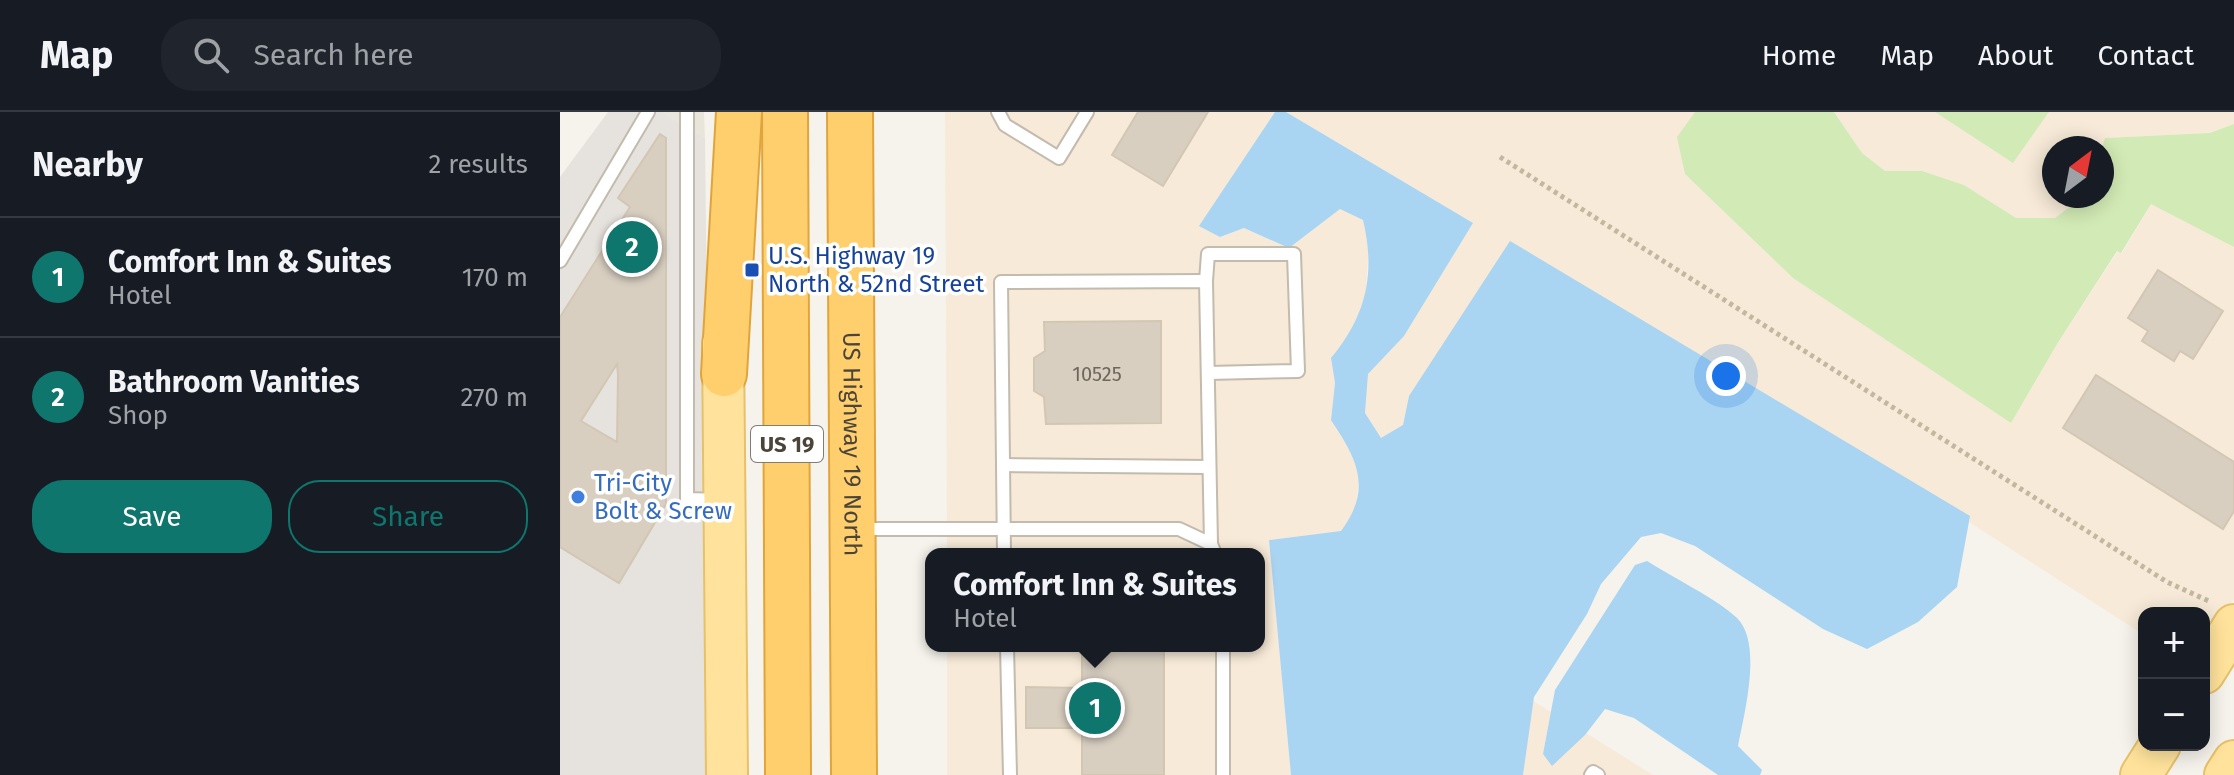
<!DOCTYPE html>
<html lang="en">
<head>
<meta charset="utf-8">
<style>
  :root { --surface:#171b24; --page:#20242c; --text:#f1f3f6; --muted:#9ea1a6; --line:#363941; --accent:#0f766e }
  body { margin:0; font-family:"Fira Sans",sans-serif; background:var(--page); color:var(--text) }
  .controls { position:absolute; right:24px; bottom:24px; display:grid; overflow:hidden; border-radius:16px; box-shadow:0 4px 20px #0003 }
  .controls button { width:72px; height:72px; display:grid; place-items:center; padding:0; border:0; border-bottom:2px solid var(--line); background:var(--surface); color:var(--text); font:40px sans-serif }
  .compass { position:absolute; left:1482px; top:24px; width:72px; height:72px; border-radius:50%; background:var(--surface); box-shadow:0 4px 20px #0003; rotate:32deg }
  .you { position:absolute; left:1166px; top:264px; width:28px; height:28px; margin:-20px; border:6px solid #fff; border-radius:50%; background:#1a73e8; box-shadow:0 0 0 12px #1a73e833 }
  .badge { display:grid; place-items:center; width:52px; height:52px; border-radius:50%; background:var(--accent); color:#fff; font-size:26px; font-weight:700 }
  .pin { position:absolute; translate:-50% -50%; border:4px solid #fff; box-shadow:0 2px 8px #0006 }
  .popup { position:absolute; left:365px; top:436px; width:340px; height:104px; box-sizing:border-box; display:grid; place-content:center; border-radius:16px; background:var(--surface); filter:drop-shadow(0 2px 6px #0005); font-size:26px; white-space:nowrap; color:var(--muted) }
  .popup b { font-size:30px; color:var(--text) }
  .popup::after { content:''; position:absolute; left:50%; top:100%; margin-left:-16px; border:16px solid transparent; border-top-color:var(--surface) }
  .list { margin:0; padding:0; list-style:none }
  h2 { display:flex; justify-content:space-between; align-items:center; height:104px; margin:0; padding:0 32px; font-size:34px }
  h2 small { font-size:26px; font-weight:400; color:var(--muted) }
  .list li { display:grid; grid-template-columns:52px 1fr auto; gap:24px; align-items:center; box-sizing:border-box; height:120px; padding:0 32px; border-top:2px solid var(--line) }
  .list b { display:block; font-size:30px; white-space:nowrap }
  .list p { margin:0; font-size:26px; white-space:nowrap; color:var(--muted) }
  .list em { font-size:26px; font-style:normal; color:var(--muted) }
  .actions { display:flex; gap:16px; padding:24px 32px }
  .actions a { flex:1; padding:18px 0; border:2px solid var(--accent); border-radius:32px; text-align:center; font-size:28px; color:var(--accent) }
  .actions .main { background:var(--accent); color:#fff }
  .icon { flex:none; width:44px; height:44px; fill:none; stroke:currentColor; stroke-width:2; stroke-linecap:round; stroke-linejoin:round }
  .map { position:relative; flex:none; width:1674px; height:663px; overflow:hidden }
  header { display:flex; align-items:center; gap:48px; box-sizing:border-box; height:112px; padding:0 40px; background:var(--surface); border-bottom:2px solid var(--line) }
  header strong { font-size:38px }
  nav { display:flex; gap:44px; margin-inline-start:auto; font-size:28px }
  .search { width:560px; height:72px; background:var(--page); display:flex; align-items:center; gap:20px; box-sizing:border-box; padding:0 28px; border-radius:32px; color:var(--muted); font-size:30px }
  main { display:flex }
  aside { flex:1; background:var(--surface) }
  .map>svg:first-child { display:block }
</style>
</head>
<body>
<header>
<strong>Map</strong>
<div class="search"><svg class="icon" aria-label="search" viewBox="0 0 24 24"><circle cx="10" cy="10" r="6"/><path d="M15 15l6 6"/></svg>Search here</div>
<nav><a>Home</a><a>Map</a><a>About</a><a>Contact</a></nav>
</header>
<main>
<aside>
<h2>Nearby<small>2 results</small></h2>
<ul class="list">
<li><span class="badge">1</span><div><b>Comfort Inn &amp; Suites</b><p>Hotel</p></div><em>170 m</em></li>
<li><span class="badge">2</span><div><b>Bathroom Vanities</b><p>Shop</p></div><em>270 m</em></li>
</ul>
<div class="actions"><a class="main">Save</a><a>Share</a></div>
</aside>
<div class="map">
<svg width="1674" height="663" viewBox="0 0 1674 663">
  <rect width="100%" height="100%" fill="#f6f3ec"/>
  <path fill="#eae5da" d="M 102,0 L 144,0 L 145,26 Z"/>
  <g fill="#f7ead8">
    <path d="M 385,0 L 715,0 L 640,113 L 661,125 L 684,116 L 729,136 L 780,97 L 803,108 L 809,132 L 805,191 L 790,224 L 771,247 L 775,271 L 771,307 L 789,334 L 800,364 L 794,401 L 781,419 L 709,428 L 731,663 L 387,663 L 387,534 L 699,534 L 699,442 L 387,442 Z"/>
    <path d="M 726,0 L 1135,0 L 1118,25 L 1125,62 L 1233,166 L 1451,311 L 1497,232 L 1558,139 L 1562,141 L 1592,91 L 1674,135 L 1674,487 L 1644,535 L 1644,501 L 1584,501 L 1584,523 L 1409,410 L 1410,404 L 849,284 L 843,313 L 821,327 L 805,301 L 808,262 L 844,224 L 913,111 Z"/>
    <path d="M 1274,0 L 1375,0 L 1453,51 L 1489,0 L 1674,0 L 1674,12 L 1650,21 L 1546,26 L 1542,36 L 1494,36 L 1494,84 L 1524,84 L 1495,106 L 1456,106 L 1404,73 L 1362,59 L 1325,59 L 1302,41 Z"/>
    <path d="M 973,589 L 991,600 L 983,642 L 992,653 L 1026,621 L 1093,663 L 963,663 Z"/>
  </g>
  <path fill="#e6e2dd" d="M 48,0 L 102,0 L 145,26 L 152,663 L 0,663 L 0,65 Z"/>
  <g fill="#d2eab5">
    <path d="M 1135,0 L 1274,0 L 1302,41 L 1325,59 L 1362,59 L 1404,73 L 1456,106 L 1495,106 L 1524,84 L 1542,84 L 1542,36 L 1545,26 L 1650,21 L 1674,12 L 1674,135 L 1591,92 L 1561,141 L 1557,139 L 1497,232 L 1451,311 L 1233,166 L 1125,62 L 1117,25 Z"/>
    <path d="M 1375,0 L 1489,0 L 1453,51 Z"/>
  </g>
  <g fill="#a9d4f2">
    <path d="M 715,0 L 726,0 L 913,111 L 844,224 L 808,262 L 805,301 L 821,326 L 843,313 L 849,284 L 950,129 L 1410,404 L 1397,475 L 1358,510 L 1307,537 L 1263,517 L 1135,434 L 1101,421 L 1081,425 L 1041,472 L 1027,502 L 974,585 L 963,663 L 731,663 L 709,428 L 781,419 C 813,376 797,347 771,308 L 775,271 L 771,246 C 806,204 816,162 803,108 L 780,97 L 729,136 L 684,116 L 660,125 L 639,114 Z"/>
    <path d="M 1087,449 C 1112,465 1157,487 1177,506 C 1203,531 1184,603 1178,634 L 1202,658 L 1200,663 L 1158,663 L 1074,606 L 1045,597 L 1025,623 L 992,654 L 983,642 L 995,578 L 1075,453 Z"/>
  </g>
  <g fill="#d8cfc1" stroke="#d3c7b4" stroke-width="2" fill-rule="evenodd">
    <path d="M 578,0 L 648,0 L 603,74 L 552,43 Z"/>
    <path d="M 100,22 L 106,26 L 106,392 L 59,471 L 0,435 L 0,205 L 70,95 L 58,86 ZM 57,252 L 58,263 L 57,330 L 21,309 Z"/>
    <path d="M 1598,158 L 1663,199 L 1633,247 L 1620,239 L 1614,249 L 1582,229 L 1588,219 L 1568,206 Z"/>
    <path d="M 601,209 L 601,311 L 486,312 L 484,285 L 474,279 L 474,246 L 485,239 L 484,210 Z"/>
    <path d="M 1536,263 L 1674,350 L 1674,399 L 1663,417 L 1503,316 Z"/>
    <path d="M 522,534 L 604,534 L 604,663 L 522,663 L 522,616 L 466,616 L 466,575 L 522,576 Z"/>
  </g>
  <g fill="none" stroke-linecap="round" stroke-linejoin="round">
    <defs>
      <g id="service">
        <path d="M 127,0 L 127,387 L 160,388"/>
        <path d="M 438,0 L 445,13 L 499,46 L 527,0"/>
        <path d="M 0,149 L 88,0"/>
        <path d="M 646,169 L 648,142 L 734,142 L 738,259 L 648,261"/>
        <path d="M 443,353 L 649,355"/>
        <path d="M 300,417 L 619,417 L 651,432 L 655,442"/>
        <path d="M 444,442 L 441,170 L 646,169 L 651,432"/>
        <path d="M 447,534 L 450,663"/>
        <path d="M 663,534 L 663,663"/>
        <path d="M 1031,663 L 1033,660 L 1038,663"/>
      </g>
      <g id="primary">
        <path d="M 163,231 L 167,663"/>
        <path d="M 1644,561 L 1674,513"/>
        <path d="M 1581,663 L 1600,633"/>
        <path d="M 1665,663 L 1674,649"/>
      </g>
      <g id="motorway">
        <path d="M 225,0 L 228,663"/>
        <path id="s1" d="M 290,0 L 294,663"/>
        <path d="M 164,262 L 179,0"/>
      </g>
    </defs>
    <use href="#service" stroke="#c2bbae" stroke-width="16"/>
    <use href="#primary" stroke="#e6c16a" stroke-width="44"/>
    <use href="#motorway" stroke="#e0a43c" stroke-width="48"/>
    <path stroke="#c4b79f" stroke-width="5" stroke-dasharray="4 4" stroke-linecap="butt" d="M 940,45 L 1607,470 L 1651,490"/>
    <use href="#service" stroke="#fff" stroke-width="12"/>
    <use href="#primary" stroke="#ffe39c" stroke-width="40"/>
    <use href="#motorway" stroke="#ffcf6e" stroke-width="44"/>
  </g>
  <rect fill="#1a4fb4" stroke="#fff" stroke-width="3" x="184" y="150" width="16" height="16" rx="4"/>
  <circle fill="#3f7fe0" stroke="#fff" stroke-width="3" cx="18" cy="385" r="8"/>
  <g text-anchor="middle" dominant-baseline="central" stroke-width="7" stroke-linejoin="round" paint-order="stroke">
    <g font-size="20" fill="#6e675b">
      <text x="537" y="262">10525</text>
    </g>
    <rect fill="#fff" stroke="#817c74" stroke-width="2" x="191" y="314" width="72" height="36" rx="6"/>
    <g font-size="22" font-weight="bold" fill="#4b4439">
      <text x="227" y="332">US 19</text>
    </g>
    <g font-size="24" fill="#164399" stroke="#fff" text-anchor="start">
      <text x="208" y="144">U.S. Highway 19<tspan x="208" dy="28">North &amp; 52nd Street</tspan></text>
    </g>
    <g font-size="24" fill="#4b4439" stroke="#fff">
      <text stroke="none"><textPath href="#s1" startOffset="332">US Highway 19 North</textPath></text>
    </g>
    <g font-size="24" fill="#366cbe" stroke="#fff" text-anchor="start">
      <text x="34" y="371">Tri-City<tspan x="34" dy="28">Bolt &amp; Screw</tspan></text>
    </g>
  </g>
</svg>
<div class="controls">
<button>+</button>
<button>−</button>
</div>
<svg class="compass" viewBox="-18 -18 36 36"><path d="M0-13l5 13h-10z" fill="#e53935"/><path d="M0 13l5-13h-10z" fill="#9ea1a6"/></svg>
<div class="you"></div>
<div class="pin badge" style="left:535px;top:596px">1</div>
<div class="popup"><b>Comfort Inn &amp; Suites</b>Hotel</div>
<div class="pin badge" style="left:72px;top:135px">2</div>
</div>
</main>
</body>
</html>
